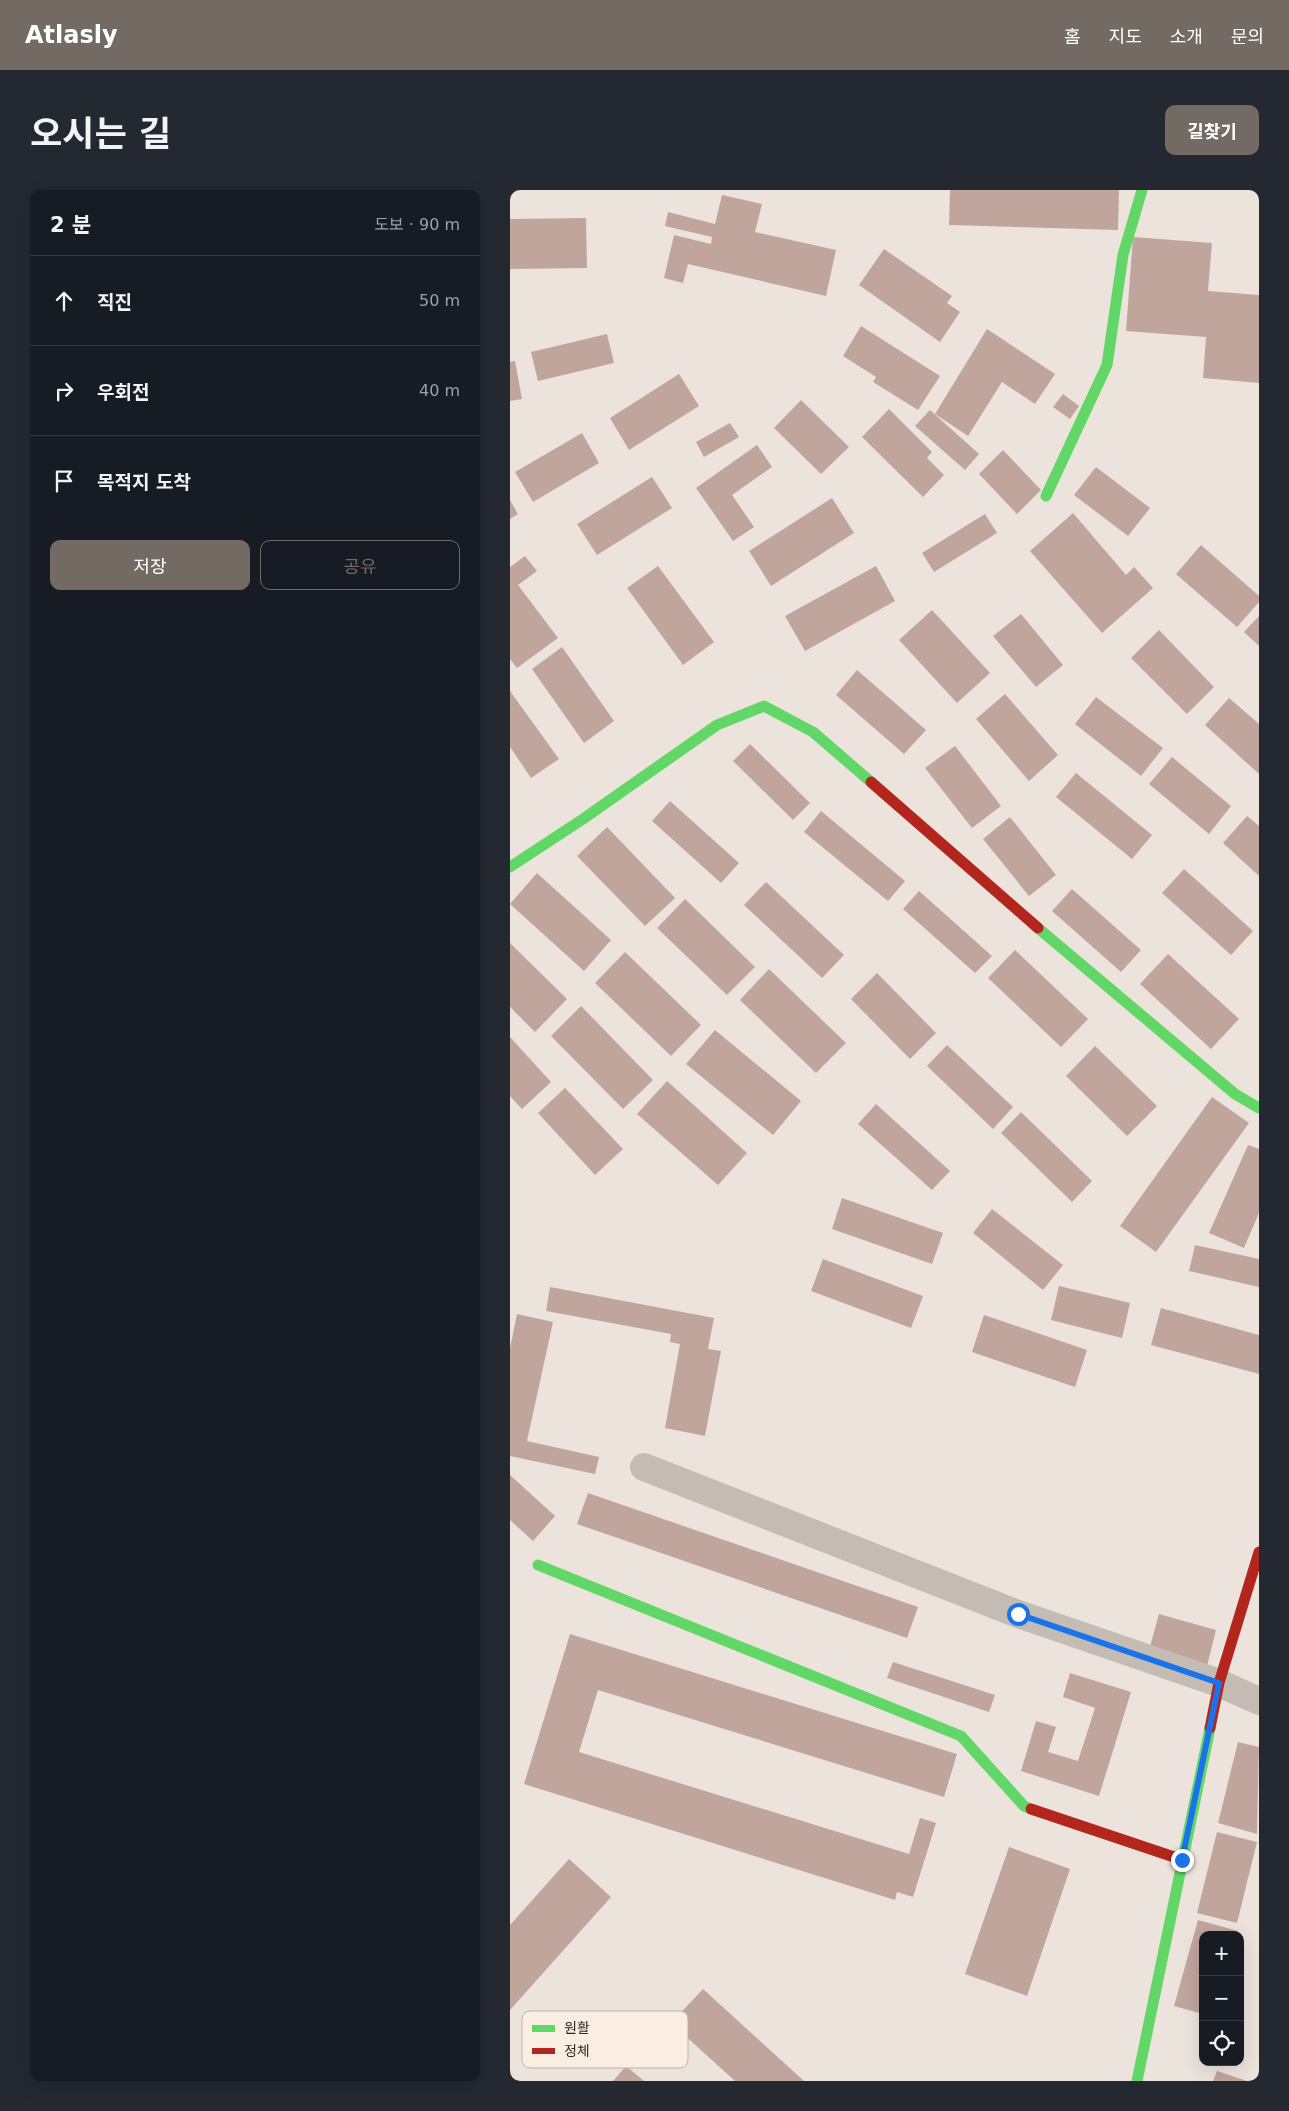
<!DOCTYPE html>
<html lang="ko">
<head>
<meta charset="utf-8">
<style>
  :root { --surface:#171b24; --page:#242831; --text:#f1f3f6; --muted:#9ea1a6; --line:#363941; --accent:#746a64 }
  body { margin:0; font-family:"DejaVu Sans","Noto Sans KR",sans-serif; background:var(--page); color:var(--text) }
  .controls { position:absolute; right:15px; bottom:15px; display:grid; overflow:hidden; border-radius:10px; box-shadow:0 5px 20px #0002 }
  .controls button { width:45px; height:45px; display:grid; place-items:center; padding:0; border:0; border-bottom:1px solid var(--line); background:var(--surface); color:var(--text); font:25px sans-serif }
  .stop { position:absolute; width:15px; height:15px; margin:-11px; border:4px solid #1a73e8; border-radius:50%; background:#fff }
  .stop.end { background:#1a73e8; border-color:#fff; box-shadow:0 1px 5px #0008 }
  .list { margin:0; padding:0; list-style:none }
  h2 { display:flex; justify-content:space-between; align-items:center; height:65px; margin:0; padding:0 20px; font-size:21px }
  h2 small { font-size:16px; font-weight:400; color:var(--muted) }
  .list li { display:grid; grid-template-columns:32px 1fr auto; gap:15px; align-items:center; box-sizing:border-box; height:90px; padding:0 20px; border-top:1px solid var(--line) }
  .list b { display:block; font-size:19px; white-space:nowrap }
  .list em { font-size:16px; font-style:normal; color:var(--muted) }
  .actions { display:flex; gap:10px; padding:15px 20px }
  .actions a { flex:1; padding:11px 0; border:1px solid var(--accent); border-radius:10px; text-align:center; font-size:18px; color:var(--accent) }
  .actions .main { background:var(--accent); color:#fff }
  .icon { flex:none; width:28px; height:28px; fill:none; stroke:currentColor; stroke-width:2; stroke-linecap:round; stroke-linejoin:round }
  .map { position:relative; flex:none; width:749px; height:1891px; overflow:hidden; border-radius:10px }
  header { display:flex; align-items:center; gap:30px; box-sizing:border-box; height:70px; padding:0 25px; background:var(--accent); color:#fff }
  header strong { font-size:24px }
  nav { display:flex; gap:28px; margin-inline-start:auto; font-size:18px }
  .intro { display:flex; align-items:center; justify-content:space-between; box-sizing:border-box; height:120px; padding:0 30px }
  h1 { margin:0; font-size:35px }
  .button { padding:12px 22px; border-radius:10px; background:var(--accent); color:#fff; font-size:18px; font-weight:700 }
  main { display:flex; gap:30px; padding:0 30px }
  aside { flex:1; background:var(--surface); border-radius:10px; box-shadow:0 5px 20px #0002 }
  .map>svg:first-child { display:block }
</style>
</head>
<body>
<header>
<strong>Atlasly</strong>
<nav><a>홈</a><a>지도</a><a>소개</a><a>문의</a></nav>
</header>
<div class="intro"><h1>오시는 길</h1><a class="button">길찾기</a></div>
<main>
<aside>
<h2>2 분<small>도보 · 90 m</small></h2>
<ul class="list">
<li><svg class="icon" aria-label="ahead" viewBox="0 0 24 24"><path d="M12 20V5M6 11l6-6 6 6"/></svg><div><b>직진</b></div><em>50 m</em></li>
<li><svg class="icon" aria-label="right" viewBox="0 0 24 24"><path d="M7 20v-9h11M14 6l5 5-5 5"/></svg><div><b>우회전</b></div><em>40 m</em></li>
<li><svg class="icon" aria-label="arrive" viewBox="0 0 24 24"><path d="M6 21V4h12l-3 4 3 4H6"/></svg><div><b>목적지 도착</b></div></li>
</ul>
<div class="actions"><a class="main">저장</a><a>공유</a></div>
</aside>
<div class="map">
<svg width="749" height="1891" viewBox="0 0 749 1891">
  <rect width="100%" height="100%" fill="#ece4dc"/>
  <g fill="#c0a59d">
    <path d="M 440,0 L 609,0 L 608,40 L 439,35 Z"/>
    <path d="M 212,5 L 252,14 L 245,42 L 326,60 L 316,106 L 178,74 L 173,93 L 154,88 L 164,45 L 201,54 L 202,47 L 155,36 L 158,22 L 205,34 Z"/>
    <path d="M 76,28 L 77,78 L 0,79 L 0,29 Z"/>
    <path d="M 623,47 L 702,53 L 698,101 L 749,105 L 749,193 L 693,188 L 696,147 L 616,141 Z"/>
    <path d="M 374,59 L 442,106 L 437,113 L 450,122 L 430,152 L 349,95 Z"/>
    <path d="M 351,136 L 430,186 L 408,220 L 363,192 L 366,187 L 333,166 Z"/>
    <path d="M 477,139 L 545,184 L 525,214 L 492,192 L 458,246 L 425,224 Z"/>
    <path d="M 97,144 L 104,173 L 28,191 L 21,162 Z"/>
    <path d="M 5,171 L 12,209 L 0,211 L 0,172 Z"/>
    <path d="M 169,184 L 189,216 L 119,260 L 100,228 Z"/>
    <path d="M 553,204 L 569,216 L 560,229 L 543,217 Z"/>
    <path d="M 291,210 L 339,257 L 311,284 L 264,238 Z"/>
    <path d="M 379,219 L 422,262 L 417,268 L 434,285 L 413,307 L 352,247 Z"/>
    <path d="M 420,220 L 469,264 L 455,280 L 405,236 Z"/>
    <path d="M 220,233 L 229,247 L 194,267 L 186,252 Z"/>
    <path d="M 72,243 L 89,273 L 23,312 L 5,282 Z"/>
    <path d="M 247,255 L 262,277 L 222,305 L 244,337 L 223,351 L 186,298 Z"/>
    <path d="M 493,260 L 531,300 L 507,324 L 469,284 Z"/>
    <path d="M 586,277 L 640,318 L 618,346 L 564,305 Z"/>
    <path d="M 142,287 L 162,318 L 87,365 L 67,334 Z"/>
    <path d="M 322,308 L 344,343 L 261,396 L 239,361 Z"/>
    <path d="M 0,310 L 8,324 L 0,329 Z"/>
    <path d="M 563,323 L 616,385 L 624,377 L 643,398 L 592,443 L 520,361 Z"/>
    <path d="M 475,324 L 487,343 L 424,382 L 412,363 Z"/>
    <path d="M 691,355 L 749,406 L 749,412 L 727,437 L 666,384 Z"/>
    <path d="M 15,366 L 27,381 L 8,395 L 48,448 L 7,478 L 0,469 L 0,377 Z"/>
    <path d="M 148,376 L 204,452 L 173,475 L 117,398 Z"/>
    <path d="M 366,376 L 385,411 L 295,461 L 275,426 Z"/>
    <path d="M 422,420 L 480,483 L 447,513 L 389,450 Z"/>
    <path d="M 511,424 L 553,475 L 526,497 L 483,446 Z"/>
    <path d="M 749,426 L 749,456 L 734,442 Z"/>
    <path d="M 649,440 L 704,497 L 677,524 L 621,468 Z"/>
    <path d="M 52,457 L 104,531 L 74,553 L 22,479 Z"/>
    <path d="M 347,480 L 416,540 L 394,564 L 326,505 Z"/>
    <path d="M 0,501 L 49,569 L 21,588 L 0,557 Z"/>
    <path d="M 495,504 L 548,565 L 519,591 L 466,529 Z"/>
    <path d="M 586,507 L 653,558 L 631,586 L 565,534 Z"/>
    <path d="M 719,508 L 749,534 L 749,584 L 695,535 Z"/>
    <path d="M 240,554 L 300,613 L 283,630 L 223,571 Z"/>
    <path d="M 445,556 L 491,616 L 462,638 L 415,578 Z"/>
    <path d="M 662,567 L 721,616 L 699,644 L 639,594 Z"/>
    <path d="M 566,583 L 642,645 L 622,669 L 546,607 Z"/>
    <path d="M 160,611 L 229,673 L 211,693 L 142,631 Z"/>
    <path d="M 311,621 L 395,691 L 378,711 L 294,642 Z"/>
    <path d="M 737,626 L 749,636 L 749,686 L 713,653 Z"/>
    <path d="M 500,627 L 546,685 L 519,706 L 473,649 Z"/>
    <path d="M 97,637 L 165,708 L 135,736 L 67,666 Z"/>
    <path d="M 674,679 L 743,741 L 721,765 L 652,703 Z"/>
    <path d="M 27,683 L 101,750 L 74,781 L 0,714 Z"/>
    <path d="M 256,692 L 334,765 L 312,788 L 234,715 Z"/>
    <path d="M 562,699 L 631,760 L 611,782 L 542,721 Z"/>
    <path d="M 409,701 L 482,766 L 465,783 L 393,719 Z"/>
    <path d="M 175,709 L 245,777 L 217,805 L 147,738 Z"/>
    <path d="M 0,753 L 57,809 L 25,842 L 0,817 Z"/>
    <path d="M 505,760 L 578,829 L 551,857 L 478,788 Z"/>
    <path d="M 115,762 L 191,835 L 161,866 L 85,793 Z"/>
    <path d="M 658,764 L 729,829 L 701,859 L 630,794 Z"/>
    <path d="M 259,779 L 336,853 L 306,883 L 230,810 Z"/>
    <path d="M 367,783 L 426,843 L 400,869 L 341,809 Z"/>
    <path d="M 71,816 L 143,890 L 113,919 L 41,846 Z"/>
    <path d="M 205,840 L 291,911 L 263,945 L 176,874 Z"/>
    <path d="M 0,847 L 41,892 L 12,919 L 0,906 Z"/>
    <path d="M 437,855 L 503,917 L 483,939 L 417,876 Z"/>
    <path d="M 585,856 L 647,916 L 617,946 L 556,886 Z"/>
    <path d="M 157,891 L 237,963 L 208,995 L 127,924 Z"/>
    <path d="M 55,898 L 113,959 L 85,985 L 28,923 Z"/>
    <path d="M 702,907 L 739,933 L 646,1062 L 610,1036 Z"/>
    <path d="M 366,914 L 440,981 L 422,1000 L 348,934 Z"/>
    <path d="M 511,922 L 582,991 L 562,1012 L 491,943 Z"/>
    <path d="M 738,955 L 749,959 L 749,1023 L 734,1058 L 699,1043 Z"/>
    <path d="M 332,1008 L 433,1043 L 422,1074 L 322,1039 Z"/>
    <path d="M 482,1019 L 553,1075 L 533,1100 L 463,1043 Z"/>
    <path d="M 685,1055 L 749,1069 L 749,1097 L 679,1081 Z"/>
    <path d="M 313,1069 L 413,1106 L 401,1138 L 301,1101 Z"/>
    <path d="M 549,1096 L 620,1113 L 612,1148 L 541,1130 Z"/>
    <path d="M 40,1097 L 204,1128 L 198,1159 L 211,1161 L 195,1246 L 155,1238 L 170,1154 L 160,1152 L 161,1144 L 36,1121 Z"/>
    <path d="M 651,1118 L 749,1145 L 749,1184 L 641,1155 Z"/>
    <path d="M 7,1124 L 43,1132 L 17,1251 L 89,1267 L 85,1284 L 0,1266 L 0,1158 Z"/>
    <path d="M 474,1125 L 577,1160 L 565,1197 L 462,1162 Z"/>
    <path d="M 0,1285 L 45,1326 L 23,1351 L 0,1330 Z"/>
    <path d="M 78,1303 L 408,1417 L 397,1448 L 67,1334 Z"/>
    <path d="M 649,1424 L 706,1440 L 696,1480 L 638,1464 Z"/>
    <path d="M 60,1444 L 447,1564 L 434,1607 L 88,1500 L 69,1562 L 399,1664 L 410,1628 L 426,1633 L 403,1707 L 387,1702 L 385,1710 L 14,1594 Z"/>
    <path d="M 383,1472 L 485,1505 L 479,1522 L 377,1488 Z"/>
    <path d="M 560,1483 L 621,1502 L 589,1606 L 511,1581 L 526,1531 L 546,1537 L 538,1562 L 568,1571 L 585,1518 L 553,1507 Z"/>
    <path d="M 728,1552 L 749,1557 L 747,1644 L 708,1633 Z"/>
    <path d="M 707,1642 L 747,1652 L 727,1733 L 687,1723 Z"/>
    <path d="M 499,1657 L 560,1679 L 517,1806 L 455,1784 Z"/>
    <path d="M 59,1669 L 101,1707 L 0,1820 L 0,1735 Z"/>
    <path d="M 688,1730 L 728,1741 L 727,1745 L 693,1745 L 693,1824 L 664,1816 Z"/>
    <path d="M 193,1799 L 294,1891 L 225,1891 L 161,1833 Z"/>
    <path d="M 116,1876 L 134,1891 L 103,1891 Z"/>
    <path d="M 707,1881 L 737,1891 L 703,1891 Z"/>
  </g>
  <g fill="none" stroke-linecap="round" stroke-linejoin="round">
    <path stroke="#c4bbb5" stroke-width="28" d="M 134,1277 L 508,1424 L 709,1493 L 749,1511"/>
    <g stroke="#63d668" stroke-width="11">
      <path d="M 536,306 L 597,175 L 613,65 L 632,0"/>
      <path d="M 0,677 L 73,629 L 207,535 L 254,516 L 303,542 L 361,592"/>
      <path d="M 528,738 L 725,904 L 749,918"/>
      <path d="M 28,1375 L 451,1546 L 514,1616 L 521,1619"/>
      <path d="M 627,1891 L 700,1538"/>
    </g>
    <g stroke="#b3261e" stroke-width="11">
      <path d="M 361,592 L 528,738"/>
      <path d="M 700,1538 L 709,1493 L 749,1362"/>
      <path d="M 521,1619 L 673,1670"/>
    </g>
  </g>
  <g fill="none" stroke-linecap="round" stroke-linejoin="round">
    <path stroke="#1a73e8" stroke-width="6" d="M 508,1424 L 709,1493 L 672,1670"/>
  </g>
  <rect x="12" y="1821" width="166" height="57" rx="8" fill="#faede2" stroke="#bfb2a9" stroke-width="1"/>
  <rect x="22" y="1835" width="23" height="7" fill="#63d668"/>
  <rect x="22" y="1858" width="23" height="6" fill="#b3261e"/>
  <g font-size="14" fill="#342824">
    <text x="54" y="1843">원활</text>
    <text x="54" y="1866">정체</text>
  </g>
</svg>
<div class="controls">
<button>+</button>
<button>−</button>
<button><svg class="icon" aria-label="locate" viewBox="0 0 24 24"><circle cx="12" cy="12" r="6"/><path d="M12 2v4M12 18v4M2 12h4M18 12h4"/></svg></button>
</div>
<div class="stop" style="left:508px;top:1424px"></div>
<div class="stop end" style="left:672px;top:1670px"></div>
</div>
</main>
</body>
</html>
